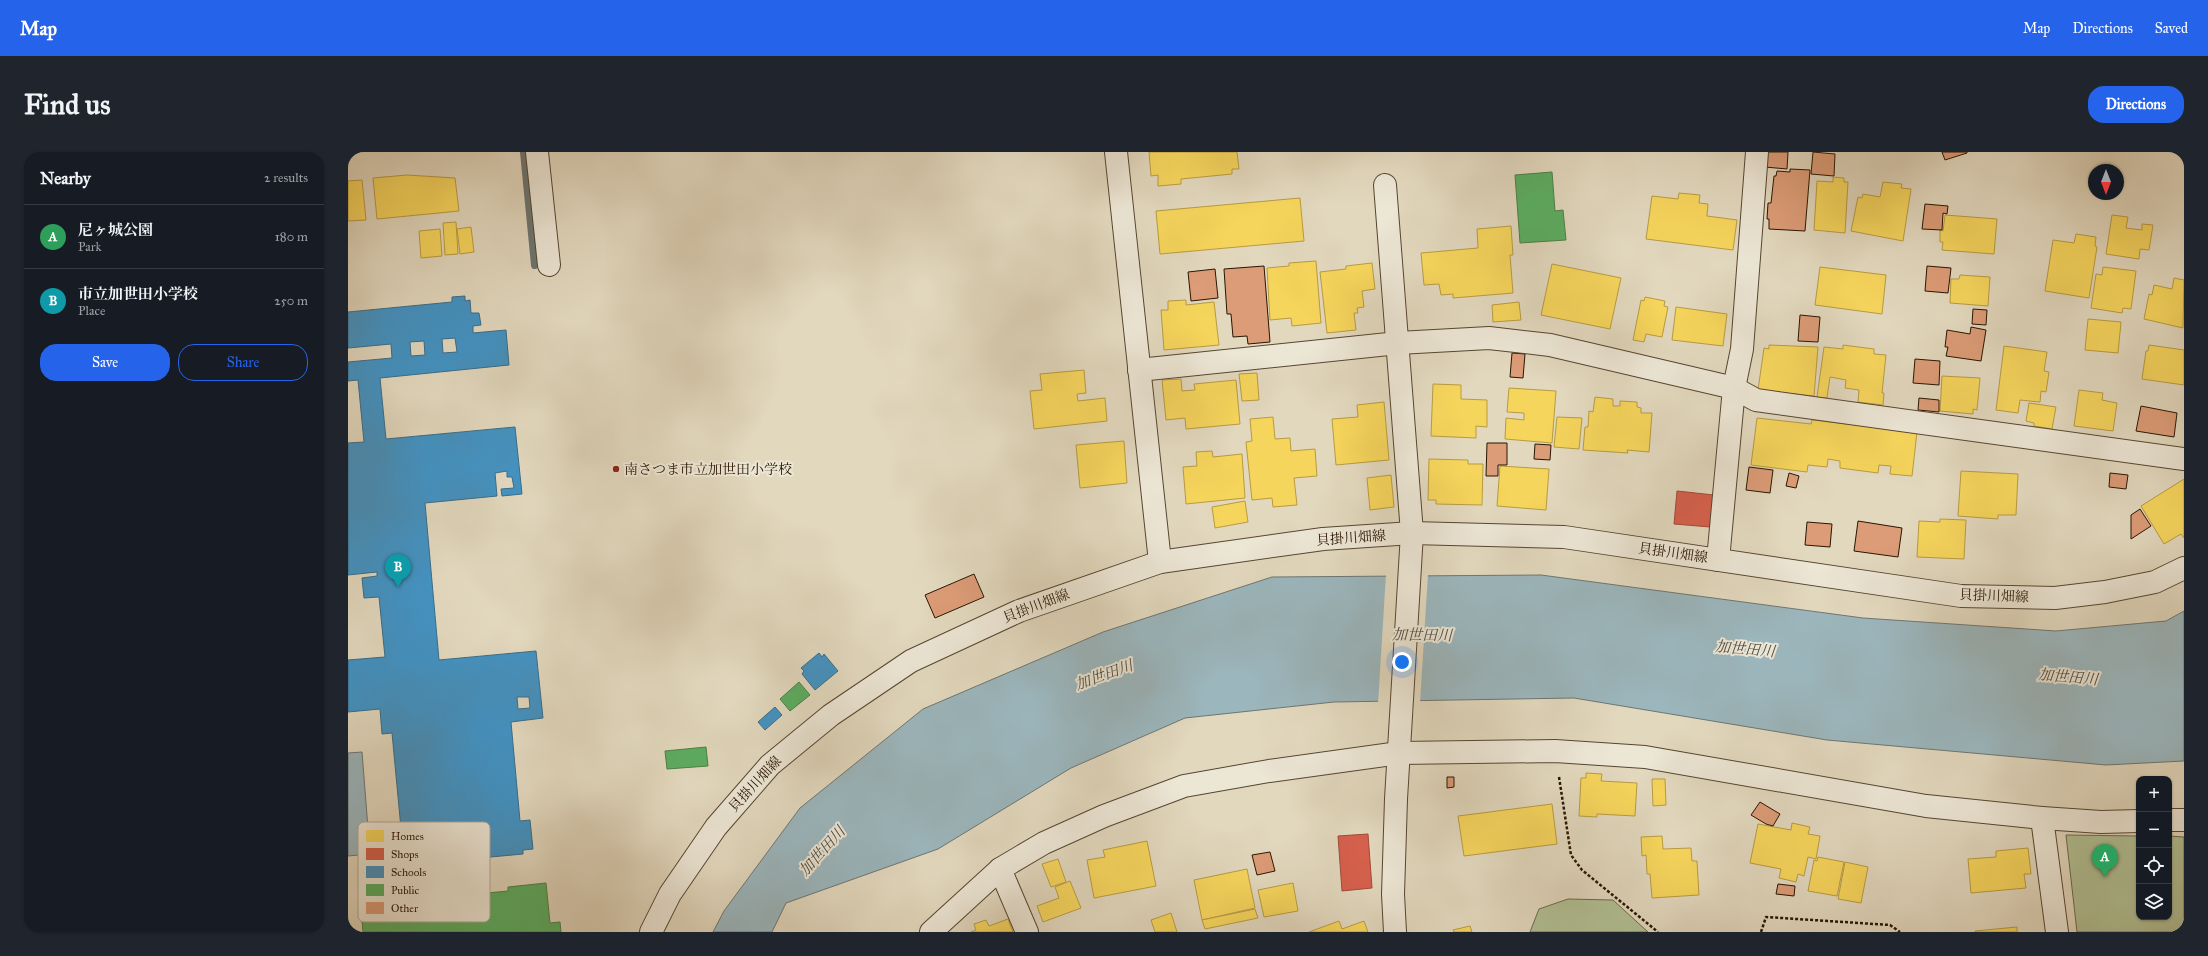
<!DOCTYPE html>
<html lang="en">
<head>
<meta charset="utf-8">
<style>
  :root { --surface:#171b24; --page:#20242c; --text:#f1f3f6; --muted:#9ea1a6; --line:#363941; --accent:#2563eb }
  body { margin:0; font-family:"IM FELL Great Primer","Noto Serif JP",serif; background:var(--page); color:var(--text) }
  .controls { position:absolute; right:12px; bottom:12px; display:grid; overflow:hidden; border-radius:8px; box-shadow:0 1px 3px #0004 }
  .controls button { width:36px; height:36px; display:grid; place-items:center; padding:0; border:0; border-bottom:1px solid var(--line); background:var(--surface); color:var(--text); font:20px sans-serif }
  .compass { position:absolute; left:1740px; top:12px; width:36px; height:36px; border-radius:50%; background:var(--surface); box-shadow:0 1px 3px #0004; rotate:180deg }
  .you { position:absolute; left:1054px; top:510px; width:14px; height:14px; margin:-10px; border:3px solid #fff; border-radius:50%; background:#1a73e8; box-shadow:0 0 0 6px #1a73e833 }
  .badge { display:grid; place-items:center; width:26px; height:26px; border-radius:50%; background:var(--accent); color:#fff; font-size:13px; font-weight:700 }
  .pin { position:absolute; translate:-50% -33px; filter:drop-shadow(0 1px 2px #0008) }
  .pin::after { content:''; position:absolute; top:21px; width:14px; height:12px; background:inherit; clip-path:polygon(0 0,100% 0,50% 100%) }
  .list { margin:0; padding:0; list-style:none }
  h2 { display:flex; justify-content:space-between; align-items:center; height:52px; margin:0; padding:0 16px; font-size:17px }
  h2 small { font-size:13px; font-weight:400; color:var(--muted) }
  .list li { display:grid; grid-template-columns:26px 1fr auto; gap:12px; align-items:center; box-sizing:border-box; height:64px; padding:0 16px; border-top:1px solid var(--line) }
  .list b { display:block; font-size:15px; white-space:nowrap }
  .list p { margin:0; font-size:13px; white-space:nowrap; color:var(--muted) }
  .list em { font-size:13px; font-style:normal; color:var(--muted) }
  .actions { display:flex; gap:8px; padding:12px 16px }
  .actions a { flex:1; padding:9px 0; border:1px solid var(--accent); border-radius:16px; text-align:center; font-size:14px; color:var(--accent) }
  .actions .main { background:var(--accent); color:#fff }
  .icon { flex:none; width:22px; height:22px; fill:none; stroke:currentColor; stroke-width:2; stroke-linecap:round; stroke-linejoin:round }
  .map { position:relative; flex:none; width:1836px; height:780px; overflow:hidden; border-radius:16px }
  header { display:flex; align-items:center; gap:24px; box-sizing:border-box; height:56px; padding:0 20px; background:var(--accent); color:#fff }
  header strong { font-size:19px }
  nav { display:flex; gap:22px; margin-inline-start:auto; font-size:14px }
  .intro { display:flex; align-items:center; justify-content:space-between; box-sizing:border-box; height:96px; padding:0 24px }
  h1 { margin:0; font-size:28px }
  .button { padding:10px 18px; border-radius:16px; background:var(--accent); color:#fff; font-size:14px; font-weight:700 }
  main { display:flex; gap:24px; padding:0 24px }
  aside { flex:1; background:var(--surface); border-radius:16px; box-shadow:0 1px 3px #0004 }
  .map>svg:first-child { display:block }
</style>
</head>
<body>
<header>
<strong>Map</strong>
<nav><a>Map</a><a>Directions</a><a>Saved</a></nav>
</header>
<div class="intro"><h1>Find us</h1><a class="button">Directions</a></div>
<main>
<aside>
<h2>Nearby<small>2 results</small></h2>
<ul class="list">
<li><span class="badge" style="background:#2e9e5b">A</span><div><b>尼ヶ城公園</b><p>Park</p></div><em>180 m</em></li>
<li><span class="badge" style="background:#0f9aa8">B</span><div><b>市立加世田小学校</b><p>Place</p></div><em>250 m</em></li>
</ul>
<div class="actions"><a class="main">Save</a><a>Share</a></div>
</aside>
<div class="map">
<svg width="1836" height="780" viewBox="0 0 1836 780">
  <rect width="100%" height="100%" fill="#e2d8be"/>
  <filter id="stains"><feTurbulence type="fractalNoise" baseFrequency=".005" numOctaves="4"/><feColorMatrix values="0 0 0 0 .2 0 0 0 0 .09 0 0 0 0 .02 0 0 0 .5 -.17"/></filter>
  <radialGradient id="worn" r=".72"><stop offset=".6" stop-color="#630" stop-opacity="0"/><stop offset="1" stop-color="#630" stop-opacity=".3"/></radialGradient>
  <g fill="#b1bf93" stroke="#6c6a4a">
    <path d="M 1718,683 L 1791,684 L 1791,765 L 1821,765 L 1821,684 L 1836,685 L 1836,780 L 1729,780 Z"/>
    <path d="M 1220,747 L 1265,748 L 1300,780 L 1182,780 L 1191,757 Z"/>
  </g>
  <g fill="#9bb6bd" stroke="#6d7672">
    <path d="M 1193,423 L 1515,466 L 1708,479 L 1818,469 L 1836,459 L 1836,609 L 1758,613 L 1479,588 L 1226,546 L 986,550 L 837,566 L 723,616 L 590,697 L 438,751 L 424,780 L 365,780 L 376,759 L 452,656 L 575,557 L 755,480 L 924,425 Z"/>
    <path d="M 14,600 L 22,702 L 0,704 L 0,601 Z"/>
  </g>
  <path fill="#e2d8be" d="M 1038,422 L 1080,422 L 1072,551 L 1030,552 Z"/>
  <g fill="#f6d55c" stroke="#b89b41">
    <path d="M 801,0 L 889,0 L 891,17 L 884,17 L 884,22 L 833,27 L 833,32 L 810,34 L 810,23 L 803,24 Z"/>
    <path d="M 59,23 L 107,26 L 111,59 L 29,67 L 25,26 Z"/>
    <path d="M 1485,25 L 1496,26 L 1496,30 L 1500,30 L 1497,81 L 1466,78 L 1469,29 L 1485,30 Z"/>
    <path d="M 14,28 L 18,68 L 0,69 L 0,29 Z"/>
    <path d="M 1535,30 L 1554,32 L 1553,36 L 1563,37 L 1555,89 L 1503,79 L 1510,45 L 1514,46 L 1515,42 L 1532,45 Z"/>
    <path d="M 1331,41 L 1352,43 L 1351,51 L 1360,52 L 1359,64 L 1389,68 L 1385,98 L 1298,87 L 1304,44 L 1330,47 Z"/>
    <path d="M 952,46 L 956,89 L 812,102 L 808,59 Z"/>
    <path d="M 1597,63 L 1649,67 L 1646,102 L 1594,98 L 1595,90 L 1592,90 L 1592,78 L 1595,79 Z"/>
    <path d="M 1764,63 L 1780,65 L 1778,76 L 1794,78 L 1794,72 L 1805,73 L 1801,98 L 1792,97 L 1791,107 L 1758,102 Z"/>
    <path d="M 108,70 L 110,102 L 97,103 L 95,71 Z"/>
    <path d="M 1163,74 L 1165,103 L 1162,103 L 1165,141 L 1105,146 L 1105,142 L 1093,143 L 1091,132 L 1076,133 L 1073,101 L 1130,96 L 1129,77 Z"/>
    <path d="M 123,75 L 126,100 L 112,102 L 109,77 Z"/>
    <path d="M 92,77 L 94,104 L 73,106 L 71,79 Z"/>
    <path d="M 1728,82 L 1748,85 L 1747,94 L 1749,95 L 1741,146 L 1697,139 L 1705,88 L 1726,91 Z"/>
    <path d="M 968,109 L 973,171 L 944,174 L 943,166 L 922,168 L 919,116 L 941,114 L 941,111 Z"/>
    <path d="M 1024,111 L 1027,137 L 1014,139 L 1016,155 L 1009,156 L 1010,161 L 1006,161 L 1008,178 L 979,181 L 972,120 L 998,117 L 998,114 Z"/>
    <path d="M 1204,112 L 1273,126 L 1262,177 L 1193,163 Z"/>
    <path d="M 1472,115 L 1538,123 L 1534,162 L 1467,153 Z"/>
    <path d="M 1755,115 L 1788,119 L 1783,157 L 1775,156 L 1774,161 L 1743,156 L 1748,122 L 1754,123 Z"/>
    <path d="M 1612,123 L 1642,125 L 1640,154 L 1602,151 L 1603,127 L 1611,127 Z"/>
    <path d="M 1826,126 L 1836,128 L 1835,176 L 1796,167 L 1801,142 L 1804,143 L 1806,133 L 1824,137 Z"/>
    <path d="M 1297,145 L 1317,149 L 1316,154 L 1320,155 L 1314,185 L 1298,182 L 1296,190 L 1285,188 L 1293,148 L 1296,149 Z"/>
    <path d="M 838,148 L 838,153 L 866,150 L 871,193 L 816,198 L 813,158 L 820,158 L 820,149 Z"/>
    <path d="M 1171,150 L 1173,168 L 1145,170 L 1144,153 Z"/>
    <path d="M 1328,155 L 1379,162 L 1375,194 L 1324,188 Z"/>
    <path d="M 1740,167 L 1773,170 L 1770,201 L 1737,198 Z"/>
    <path d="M 1421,193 L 1470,195 L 1466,244 L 1410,238 L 1416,196 L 1421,197 Z"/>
    <path d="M 1495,193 L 1526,197 L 1526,202 L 1538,203 L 1534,241 L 1536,241 L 1535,253 L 1510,250 L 1511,238 L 1497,236 L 1498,228 L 1482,225 L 1479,246 L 1469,245 L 1476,195 L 1495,197 Z"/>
    <path d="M 1801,193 L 1836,198 L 1836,233 L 1794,227 L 1798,199 L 1800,199 Z"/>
    <path d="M 1656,194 L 1699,200 L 1696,219 L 1701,220 L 1698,240 L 1693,239 L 1692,250 L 1672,248 L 1670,261 L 1648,258 Z"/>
    <path d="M 736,218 L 738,241 L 729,242 L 730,249 L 757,246 L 759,269 L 686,277 L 682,239 L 694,238 L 692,222 Z"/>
    <path d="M 909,221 L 911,248 L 894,249 L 891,222 Z"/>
    <path d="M 1594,224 L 1632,226 L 1629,258 L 1625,257 L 1625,262 L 1592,259 Z"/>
    <path d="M 833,227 L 834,239 L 847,238 L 846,232 L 888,228 L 892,272 L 838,277 L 837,266 L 818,268 L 814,228 Z"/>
    <path d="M 1085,232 L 1113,233 L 1113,247 L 1139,248 L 1139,275 L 1128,274 L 1128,286 L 1083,284 Z"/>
    <path d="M 1161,236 L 1208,239 L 1204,291 L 1157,287 L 1158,266 L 1176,268 L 1176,261 L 1159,260 Z"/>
    <path d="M 1731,238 L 1755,241 L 1754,248 L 1769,251 L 1765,279 L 1726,274 Z"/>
    <path d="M 1247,245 L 1265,247 L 1265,254 L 1272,254 L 1272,249 L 1289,250 L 1289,255 L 1293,256 L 1293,261 L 1304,261 L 1301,300 L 1279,298 L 1280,301 L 1235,298 L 1237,275 L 1240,275 L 1241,259 L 1245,260 Z"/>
    <path d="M 1036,250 L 1041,308 L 988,313 L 984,267 L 1010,265 L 1009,253 Z"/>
    <path d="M 1681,251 L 1708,255 L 1704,277 L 1686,274 L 1686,271 L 1678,269 Z"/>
    <path d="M 925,265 L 927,287 L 942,286 L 943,299 L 967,297 L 969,324 L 946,326 L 949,353 L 925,355 L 924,346 L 904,348 L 898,290 L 904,289 L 902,267 Z"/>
    <path d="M 1209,265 L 1234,266 L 1231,297 L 1206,295 Z"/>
    <path d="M 1409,266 L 1463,272 L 1464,268 L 1569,280 L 1564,324 L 1542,322 L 1543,314 L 1531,313 L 1530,321 L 1492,316 L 1492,309 L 1480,307 L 1479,315 L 1460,313 L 1459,320 L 1403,313 Z"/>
    <path d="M 776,289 L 779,331 L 732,336 L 728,293 Z"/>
    <path d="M 864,299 L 865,305 L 894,302 L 897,346 L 838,352 L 835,315 L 849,314 L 848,300 Z"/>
    <path d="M 1081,307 L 1120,308 L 1120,312 L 1135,312 L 1134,353 L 1088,352 L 1088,348 L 1080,348 Z"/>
    <path d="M 1152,314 L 1201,317 L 1198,358 L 1149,354 Z"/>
    <path d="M 1613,319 L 1670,322 L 1668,363 L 1650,363 L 1650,367 L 1610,364 Z"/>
    <path d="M 1043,323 L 1046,355 L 1022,358 L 1019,326 Z"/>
    <path d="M 1836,327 L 1836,386 L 1833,382 L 1816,392 L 1793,354 Z"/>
    <path d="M 897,349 L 900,370 L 867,376 L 864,355 Z"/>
    <path d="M 1592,367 L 1618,368 L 1616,407 L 1569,405 L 1571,369 L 1592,370 Z"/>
    <path d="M 1238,621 L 1254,622 L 1253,629 L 1289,631 L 1287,664 L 1249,662 L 1249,665 L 1231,664 L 1233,626 L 1238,626 Z"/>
    <path d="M 1304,627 L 1317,627 L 1318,653 L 1305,654 Z"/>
    <path d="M 1204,652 L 1209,692 L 1116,704 L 1110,664 Z"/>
    <path d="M 1444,671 L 1462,675 L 1460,682 L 1472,684 L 1468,707 L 1460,705 L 1456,724 L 1450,722 L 1448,730 L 1431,726 L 1433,717 L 1402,711 L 1410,672 L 1443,678 Z"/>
    <path d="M 1314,684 L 1315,697 L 1343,696 L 1344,709 L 1349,709 L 1351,743 L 1304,746 L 1302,722 L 1299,722 L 1298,703 L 1294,704 L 1293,685 Z"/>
    <path d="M 799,689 L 808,734 L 746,746 L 739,708 L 757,705 L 755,698 Z"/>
    <path d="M 1680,696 L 1683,722 L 1676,722 L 1678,736 L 1623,741 L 1620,707 L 1648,705 L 1648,699 Z"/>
    <path d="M 1470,705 L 1496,710 L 1489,744 L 1460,739 L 1466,708 L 1469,709 Z"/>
    <path d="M 710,707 L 718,730 L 703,735 L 694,712 Z"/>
    <path d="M 1497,710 L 1520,715 L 1513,751 L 1490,747 Z"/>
    <path d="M 899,717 L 907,756 L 854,768 L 846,728 Z"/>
    <path d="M 722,729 L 733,756 L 695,770 L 689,754 L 711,746 L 707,735 Z"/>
    <path d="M 945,731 L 950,759 L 916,765 L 910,738 Z"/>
    <path d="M 907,757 L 910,766 L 857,777 L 854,768 Z"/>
    <path d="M 823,761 L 829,780 L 807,780 L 803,768 Z"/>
    <path d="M 660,767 L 665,780 L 623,780 L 628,778 L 626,772 L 638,768 L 641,774 Z"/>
    <path d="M 991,769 L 994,777 L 1016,769 L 1020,780 L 961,780 Z"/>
    <path d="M 1122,774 L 1124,780 L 1106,780 L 1105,778 Z"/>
    <path d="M 1669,775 L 1669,780 L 1627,780 L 1627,779 Z"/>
  </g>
  <g fill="#d6604d" stroke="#a24a36">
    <path d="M 1329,339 L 1366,343 L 1362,375 L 1326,372 Z"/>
    <path d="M 1020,682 L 1024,736 L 994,739 L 990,684 Z"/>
  </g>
  <g fill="#4393c3" stroke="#3b6d89" fill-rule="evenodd">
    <path d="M 117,144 L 117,149 L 122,148 L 123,161 L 131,161 L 133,173 L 125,174 L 125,181 L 158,178 L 161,213 L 32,226 L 38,287 L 167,275 L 174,342 L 154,344 L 153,337 L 166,336 L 164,325 L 159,325 L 159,319 L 147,321 L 149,344 L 77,351 L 91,508 L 188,499 L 195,566 L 163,570 L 172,669 L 182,668 L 185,697 L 175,698 L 175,702 L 78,711 L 81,739 L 59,740 L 44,581 L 34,582 L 32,557 L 0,560 L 0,508 L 37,505 L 31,445 L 16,446 L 14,426 L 29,424 L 29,420 L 0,423 L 0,291 L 16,290 L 10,228 L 0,229 L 0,210 L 44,206 L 43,192 L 0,196 L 0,160 L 104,150 L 104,145 ZM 107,186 L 109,200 L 95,201 L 94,187 ZM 76,189 L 77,203 L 63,204 L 62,190 ZM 169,545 L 181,545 L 182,556 L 170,557 Z"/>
    <path d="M 471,501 L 474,505 L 476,502 L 490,519 L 467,538 L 454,522 L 456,519 L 453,516 Z"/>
    <path d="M 427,555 L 434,563 L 417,578 L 410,570 Z"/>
  </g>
  <g fill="#5aae61" stroke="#4b8044">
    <path d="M 1204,20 L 1207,59 L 1215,58 L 1218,88 L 1172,91 L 1167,23 Z"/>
    <path d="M 451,530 L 462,543 L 442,559 L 432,547 Z"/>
    <path d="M 358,595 L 360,614 L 319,617 L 317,599 Z"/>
    <path d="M 198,731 L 202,771 L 212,770 L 213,780 L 15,780 L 13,759 L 39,756 L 38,743 L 81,739 L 87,746 L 160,739 L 160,735 Z"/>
  </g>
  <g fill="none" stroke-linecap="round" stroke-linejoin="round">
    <path stroke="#6d7672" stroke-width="8" d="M 176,0 L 187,113"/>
  </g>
  <g fill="#dc9c77" stroke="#281502">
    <path d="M 1418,0 L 1440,0 L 1439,17 L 1417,15 Z"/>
    <path d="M 1465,0 L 1487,2 L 1486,24 L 1463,22 Z"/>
    <path d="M 1594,0 L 1619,0 L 1619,1 L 1597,8 Z"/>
    <path d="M 1442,17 L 1462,18 L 1457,79 L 1421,77 L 1421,67 L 1419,67 L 1420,51 L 1423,51 L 1426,24 L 1428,24 L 1429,19 L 1442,20 Z"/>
    <path d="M 1577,52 L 1600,54 L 1599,62 L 1595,61 L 1594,78 L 1574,77 Z"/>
    <path d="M 916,114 L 922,190 L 900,192 L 899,184 L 885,185 L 883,162 L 879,162 L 876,117 Z"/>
    <path d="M 1579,114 L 1603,116 L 1600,141 L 1577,139 Z"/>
    <path d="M 867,117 L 870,146 L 843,149 L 840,120 Z"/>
    <path d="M 1625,157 L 1639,158 L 1638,173 L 1624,172 Z"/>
    <path d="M 1452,163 L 1472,165 L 1470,190 L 1450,189 Z"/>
    <path d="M 1623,175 L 1638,178 L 1633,209 L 1598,204 L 1600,195 L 1597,195 L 1599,178 L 1622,182 Z"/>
    <path d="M 1164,201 L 1177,202 L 1175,226 L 1162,225 Z"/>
    <path d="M 1567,207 L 1592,209 L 1591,233 L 1565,231 Z"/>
    <path d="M 1571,246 L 1591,248 L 1591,260 L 1570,258 Z"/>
    <path d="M 1793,254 L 1829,261 L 1826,285 L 1788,279 Z"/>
    <path d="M 1139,291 L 1159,291 L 1159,313 L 1150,313 L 1150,324 L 1138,324 Z"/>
    <path d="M 1187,292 L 1203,293 L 1202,308 L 1186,307 Z"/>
    <path d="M 1401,315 L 1425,318 L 1422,341 L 1398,338 Z"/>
    <path d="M 1441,321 L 1451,324 L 1448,336 L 1438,334 Z"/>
    <path d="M 1762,321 L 1780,323 L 1778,337 L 1761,335 Z"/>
    <path d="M 1792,357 L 1803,374 L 1783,387 L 1783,363 Z"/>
    <path d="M 1510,369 L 1554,376 L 1550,405 L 1506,399 Z"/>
    <path d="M 1459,370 L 1484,372 L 1482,395 L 1457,393 Z"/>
    <path d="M 626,422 L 636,445 L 587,466 L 577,443 Z"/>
    <path d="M 1099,625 L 1106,625 L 1106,635 L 1099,636 Z"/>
    <path d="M 1412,650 L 1432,662 L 1425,674 L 1418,672 L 1403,663 Z"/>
    <path d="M 922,700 L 927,719 L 909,723 L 904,703 Z"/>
    <path d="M 1430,732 L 1447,734 L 1446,744 L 1428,742 Z"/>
  </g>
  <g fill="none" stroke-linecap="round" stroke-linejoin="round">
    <defs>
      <g id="minor">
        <path d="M 189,0 L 201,113"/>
        <path d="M 768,0 L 812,410"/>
        <path d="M 1037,33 L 1064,381 L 1048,647 L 1045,742 L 1047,780"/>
        <path d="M 791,218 L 1050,191 L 1141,186 L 1202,193 L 1386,236 L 1408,248 L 1836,307"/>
        <path d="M 1370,408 L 1386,236 L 1394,197 L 1409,0"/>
        <path d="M 1694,666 L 1709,780"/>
        <path d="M 1821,668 L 1836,668"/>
        <path d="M 652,717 L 679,780"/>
        <path d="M 303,780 L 322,742 L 368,675 L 422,613 L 483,563 L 563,509 L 671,459 L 812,410 L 975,387 L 1064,381 L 1216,385 L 1613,444 L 1707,446 L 1757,440 L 1807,430 L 1836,416"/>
        <path d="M 583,780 L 652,717 L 696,691 L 756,664 L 836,634 L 921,619 L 1051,601 L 1207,599 L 1297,605 L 1578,654 L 1694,666 L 1753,670 L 1791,669"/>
      </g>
    </defs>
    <use href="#minor" stroke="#564631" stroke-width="24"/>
    <g stroke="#281502" stroke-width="2.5" stroke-dasharray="3 2" stroke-linecap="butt">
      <path d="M 1211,625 L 1223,703 L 1234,718 L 1310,780"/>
      <path d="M 1413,780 L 1418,765 L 1542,773 L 1552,780"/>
    </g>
    <use href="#minor" stroke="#ece6d5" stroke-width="22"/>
  </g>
  <circle fill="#8f2418" stroke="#ece6d5" stroke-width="1.5" cx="268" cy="317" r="4"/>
  <g text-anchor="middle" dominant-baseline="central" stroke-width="4" stroke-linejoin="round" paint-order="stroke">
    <g font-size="14" fill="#281502" stroke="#ece6d5" text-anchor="start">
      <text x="276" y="317">南さつま市立加世田小学校</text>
    </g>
    <g font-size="14" fill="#281502" stroke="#ece6d5">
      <text transform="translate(1003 386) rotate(-4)">貝掛川畑線</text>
      <text transform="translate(1325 401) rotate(8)">貝掛川畑線</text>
      <text transform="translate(1646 444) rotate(2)">貝掛川畑線</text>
      <text transform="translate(688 454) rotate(-21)">貝掛川畑線</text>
      <text transform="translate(407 632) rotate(-47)">貝掛川畑線</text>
    </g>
    <g font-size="15" font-style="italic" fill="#504d43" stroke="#ece6d5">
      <text transform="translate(1074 483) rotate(1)">加世田川</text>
      <text transform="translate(1397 497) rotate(5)">加世田川</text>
      <text transform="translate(756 523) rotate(-20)">加世田川</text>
      <text transform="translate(1720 525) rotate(5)">加世田川</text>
      <text transform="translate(474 699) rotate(-48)">加世田川</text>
    </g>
  </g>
  <rect x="10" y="670" width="132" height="100" rx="6" fill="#ece6d5" stroke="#b1a796" stroke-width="1"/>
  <rect x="18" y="678" width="18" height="12" fill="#f6d55c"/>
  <rect x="18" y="696" width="18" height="12" fill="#d6604d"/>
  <rect x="18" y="714" width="18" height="12" fill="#4393c3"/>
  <rect x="18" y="732" width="18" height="12" fill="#5aae61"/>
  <rect x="18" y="750" width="18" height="12" fill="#dc9c77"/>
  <g font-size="11" fill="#281502">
    <text x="43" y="688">Homes</text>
    <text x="43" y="706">Shops</text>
    <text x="43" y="724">Schools</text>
    <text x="43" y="742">Public</text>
    <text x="43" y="760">Other</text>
  </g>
  <rect width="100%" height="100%" filter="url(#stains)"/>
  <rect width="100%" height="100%" fill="url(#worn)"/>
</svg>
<div class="controls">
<button>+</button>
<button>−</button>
<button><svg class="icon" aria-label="locate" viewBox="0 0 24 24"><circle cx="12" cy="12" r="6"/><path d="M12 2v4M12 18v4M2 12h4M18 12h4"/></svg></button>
<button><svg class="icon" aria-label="layers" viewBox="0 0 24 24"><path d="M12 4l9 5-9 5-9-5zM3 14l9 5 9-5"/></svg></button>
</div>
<svg class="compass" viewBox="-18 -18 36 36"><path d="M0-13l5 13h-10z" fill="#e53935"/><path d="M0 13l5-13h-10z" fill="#9ea1a6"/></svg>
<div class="you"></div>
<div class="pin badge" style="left:1757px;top:725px;background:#2e9e5b">A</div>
<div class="pin badge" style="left:50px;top:435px;background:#0f9aa8">B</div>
</div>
</main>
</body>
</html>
